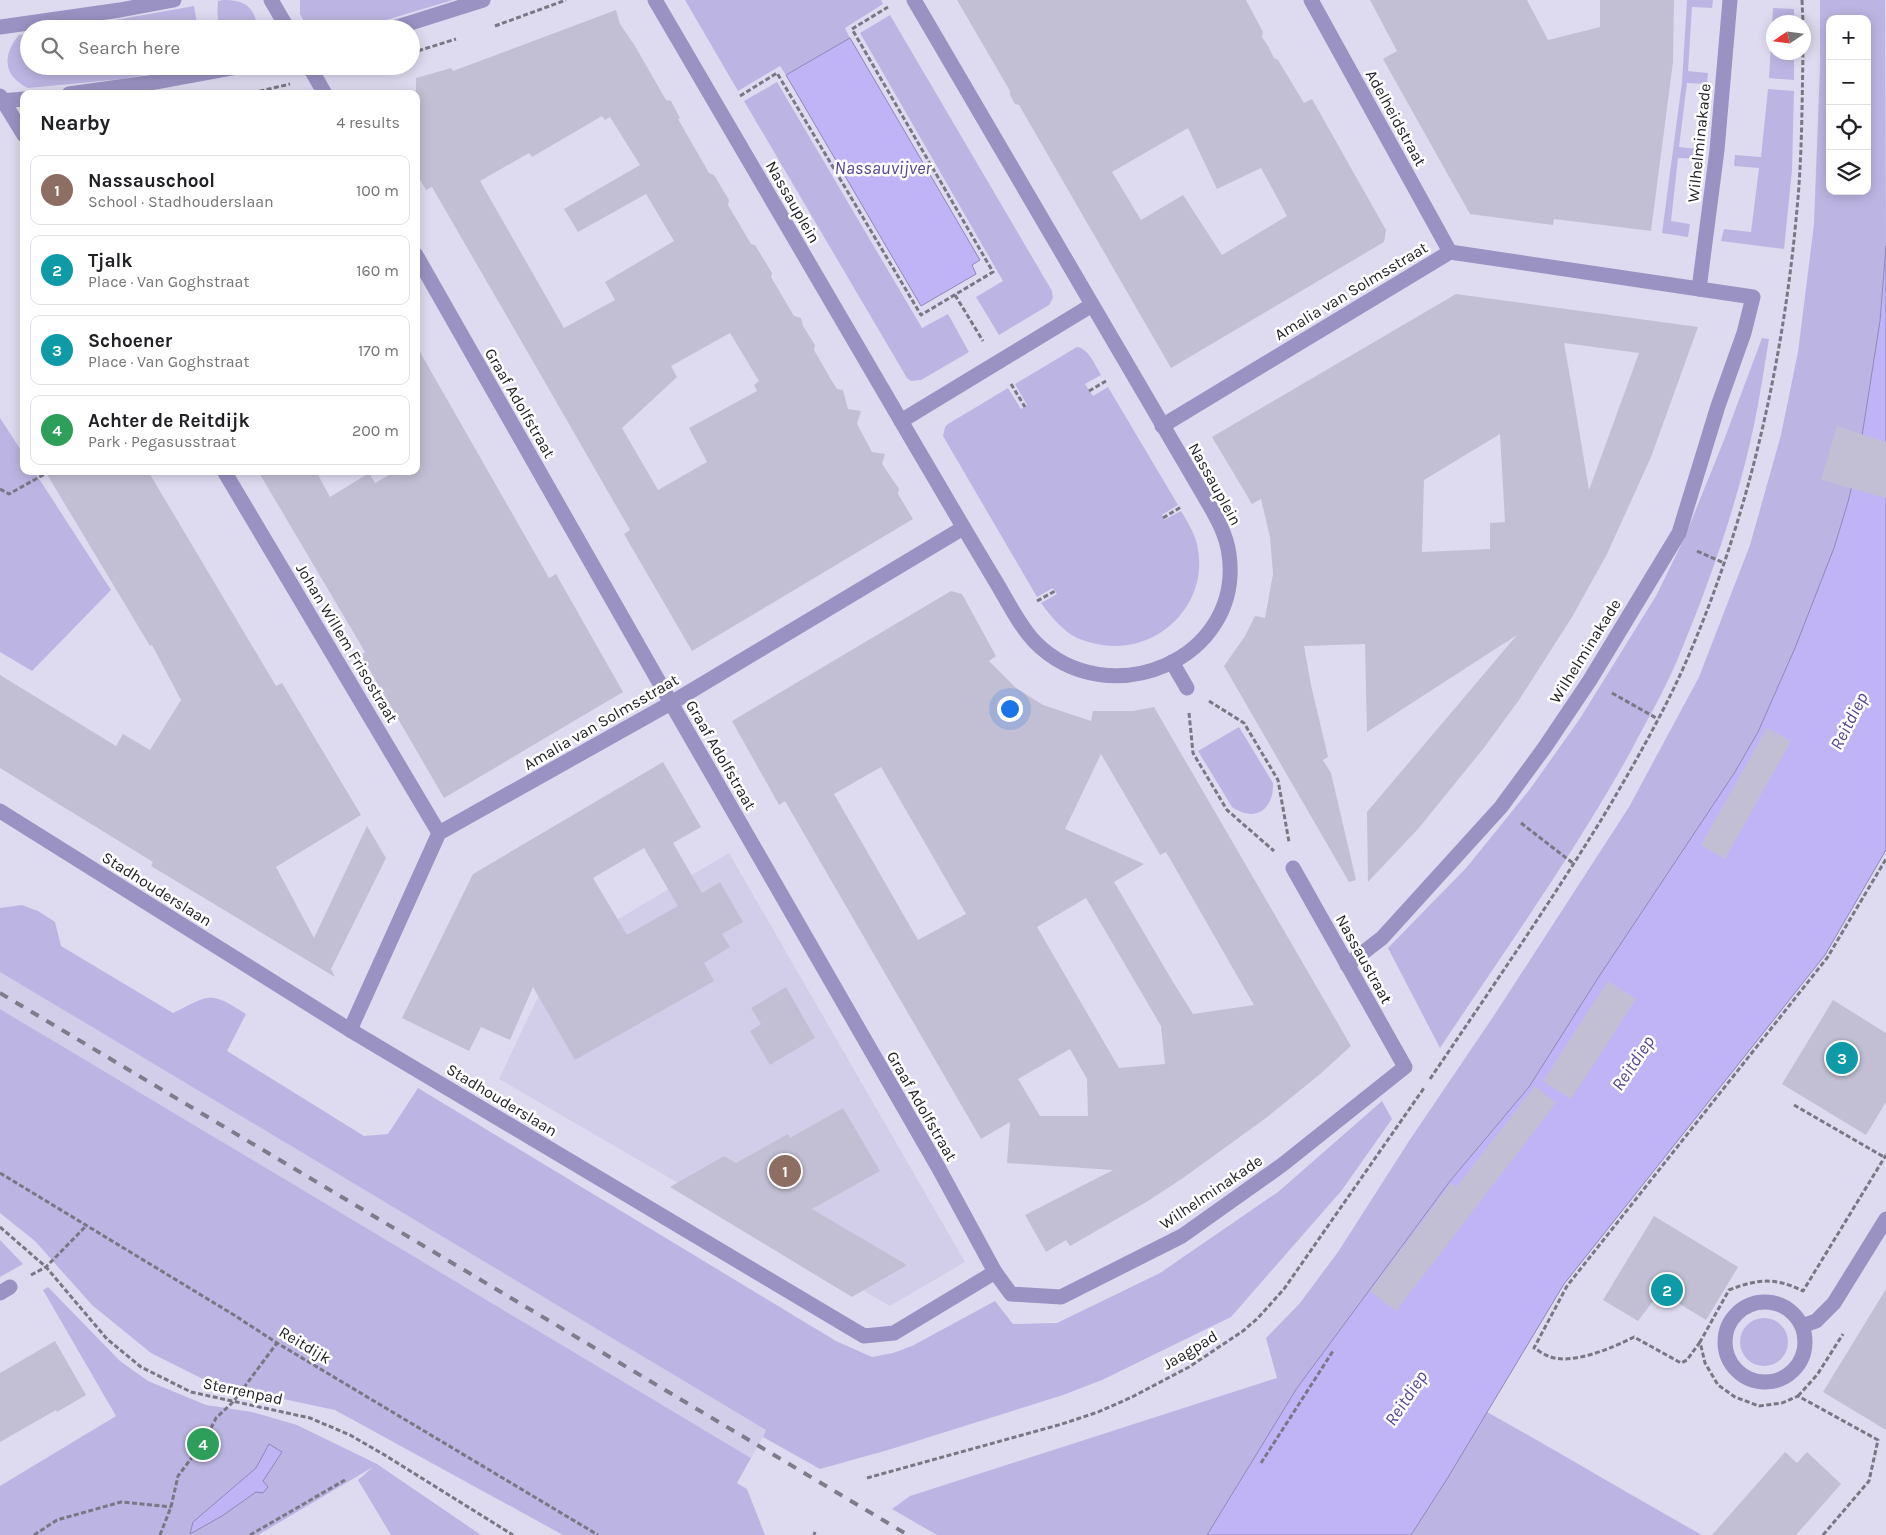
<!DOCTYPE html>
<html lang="en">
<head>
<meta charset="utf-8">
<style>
  :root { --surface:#fff; --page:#f6f6f6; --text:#202124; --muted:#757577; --line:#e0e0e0; --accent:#db2777 }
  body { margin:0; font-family:Karla,sans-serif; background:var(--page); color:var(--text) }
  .controls { position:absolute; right:15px; top:15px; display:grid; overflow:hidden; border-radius:10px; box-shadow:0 2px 12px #0003 }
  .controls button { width:45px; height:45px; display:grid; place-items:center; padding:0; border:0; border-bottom:1px solid var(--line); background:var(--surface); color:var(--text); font:25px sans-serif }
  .compass { position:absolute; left:1766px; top:15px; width:45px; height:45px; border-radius:50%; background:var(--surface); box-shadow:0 2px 12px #0003; rotate:257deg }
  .you { position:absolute; left:1009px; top:708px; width:18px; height:18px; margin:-12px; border:4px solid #fff; border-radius:50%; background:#1a73e8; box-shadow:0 0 0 8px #1a73e833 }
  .badge { display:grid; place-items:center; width:32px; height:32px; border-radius:50%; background:var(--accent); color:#fff; font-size:16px; font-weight:700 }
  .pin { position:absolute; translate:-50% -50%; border:2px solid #fff; box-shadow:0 1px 5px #0006 }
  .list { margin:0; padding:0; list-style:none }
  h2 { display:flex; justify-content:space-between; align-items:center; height:65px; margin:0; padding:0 20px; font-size:21px }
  h2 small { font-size:16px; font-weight:400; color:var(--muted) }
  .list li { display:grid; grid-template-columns:32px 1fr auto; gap:15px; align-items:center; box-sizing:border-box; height:70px; margin:0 10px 10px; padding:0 10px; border:1px solid var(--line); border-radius:10px }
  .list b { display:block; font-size:19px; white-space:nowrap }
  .list p { margin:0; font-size:16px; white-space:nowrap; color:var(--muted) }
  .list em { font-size:16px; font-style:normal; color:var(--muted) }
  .icon { flex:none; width:28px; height:28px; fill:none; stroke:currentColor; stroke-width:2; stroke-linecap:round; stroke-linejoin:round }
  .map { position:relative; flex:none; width:1886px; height:1535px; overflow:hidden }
  .search { position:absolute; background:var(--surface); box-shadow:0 2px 12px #0003; left:20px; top:20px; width:400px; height:55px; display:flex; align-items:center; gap:12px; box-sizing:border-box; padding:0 18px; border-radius:28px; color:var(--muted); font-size:19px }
  .panel { position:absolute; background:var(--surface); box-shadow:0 2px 12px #0003; left:20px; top:90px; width:400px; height:385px; border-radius:10px }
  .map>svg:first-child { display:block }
</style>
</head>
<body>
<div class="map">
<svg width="1886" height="1535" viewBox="0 0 1886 1535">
  <rect width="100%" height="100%" fill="#dedbf0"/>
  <g fill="#d2ceea">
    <path d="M 729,853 L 965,1262 L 890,1306 L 499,1079 L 558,955 Z"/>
    <path d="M 0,972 L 767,1430 L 751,1458 L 0,1009 Z"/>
  </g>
  <g fill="#bcb5e3" fill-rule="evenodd">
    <path d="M 223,0 C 245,0 254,6 258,29 L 221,29 C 217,20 217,11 218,1 Z"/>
    <path d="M 300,0 L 453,0 L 356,29 L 308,29 L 300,14 Z"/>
    <path d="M 685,0 L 881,0 L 883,4 L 845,28 L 850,38 L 786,75 L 780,66 L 738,91 Z"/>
    <path d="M 1687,0 L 1713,0 L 1712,8 L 1692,7 L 1688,71 L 1708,73 L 1707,84 L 1687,83 L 1679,147 L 1699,149 L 1698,159 L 1678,158 L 1671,221 L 1690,224 L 1688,237 L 1662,233 L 1682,82 Z"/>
    <path d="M 1820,0 L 1885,0 L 1886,246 L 1880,321 L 1859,455 L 1848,502 L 1834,548 L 1795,648 L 1758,732 L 1735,772 L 1529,1087 L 1450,1181 L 1297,1388 L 1207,1535 L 937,1535 L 892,1509 L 910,1496 L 1277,1378 L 1266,1338 L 1300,1303 L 1338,1252 L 1409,1141 L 1495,1014 L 1629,807 L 1699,677 L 1750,545 L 1781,435 L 1798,352 L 1814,224 L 1820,67 ZM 1830,19 L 1867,19 L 1867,191 L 1830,191 Z"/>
    <path d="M 194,6 L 198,29 L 65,29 Z"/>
    <path d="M 1773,8 L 1794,9 L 1794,22 L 1774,22 L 1774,52 L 1794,53 L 1794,80 L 1769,78 Z"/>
    <path d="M 890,15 L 1052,291 L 1053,298 L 1049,305 L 999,335 L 976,297 L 1003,281 L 860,33 Z"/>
    <path d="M 29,34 L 29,66 L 195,66 L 122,79 L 28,88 C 3,76 2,55 19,35 Z"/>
    <path d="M 777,82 L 922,328 L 948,314 L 969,352 L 921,380 L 911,381 L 907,378 L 744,101 Z"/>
    <path d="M 1768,89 L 1794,91 L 1792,170 L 1784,249 L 1721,241 L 1724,229 L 1751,232 L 1759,168 L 1734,166 L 1735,155 L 1761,157 Z"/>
    <path d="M 1762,338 L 1769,339 C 1764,368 1760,397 1754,425 C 1737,506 1708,587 1676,663 C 1663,693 1646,722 1631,751 C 1574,854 1505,950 1440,1048 L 1388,948 L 1467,867 L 1530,789 L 1579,720 L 1656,596 L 1684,539 L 1724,440 Z"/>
    <path d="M 1077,347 C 1089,349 1095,365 1101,375 L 1085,384 L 1093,396 L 1108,387 L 1178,505 L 1162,515 L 1164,520 L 1181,511 C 1188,523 1196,535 1198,549 C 1208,606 1157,654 1102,645 C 1091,643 1079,640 1070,634 C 1058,625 1050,615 1041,603 L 1057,594 L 1053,588 L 1037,597 L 943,436 L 945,427 L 948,424 L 1008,388 L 1021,409 L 1027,405 L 1015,384 Z"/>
    <path d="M 0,418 L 24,455 L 24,471 L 34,471 L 111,590 L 32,671 L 0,652 Z"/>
    <path d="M 1239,727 L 1273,783 C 1274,810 1255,823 1232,807 L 1198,751 Z"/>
    <path d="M 22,905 L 38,911 L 55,922 L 61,946 L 173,1013 C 210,995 209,990 246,1014 L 227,1051 L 364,1136 L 388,1134 L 418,1088 L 836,1341 L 872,1357 L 893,1353 L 912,1346 L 995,1301 L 1013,1324 L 1057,1323 L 1160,1273 L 1278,1192 L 1382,1101 L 1392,1119 L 1342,1190 L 1231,1317 L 1102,1380 L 1063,1395 L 888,1450 L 820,1469 L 763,1437 L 766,1430 L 0,972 L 0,908 Z"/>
    <path d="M 0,1009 L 751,1458 L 737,1483 L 747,1489 L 765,1535 L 563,1535 L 335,1410 L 213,1384 L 151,1353 L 92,1305 L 35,1241 L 0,1213 Z"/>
    <path d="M 0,1240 L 23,1264 L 0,1277 Z"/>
    <path d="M 48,1287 L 120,1361 L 148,1381 L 206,1405 L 252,1412 L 297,1425 L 377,1464 L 481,1535 L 391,1535 L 358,1480 L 373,1467 L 258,1535 L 0,1535 L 0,1486 L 116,1416 L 43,1290 Z"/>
    <circle cx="1764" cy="1342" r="24"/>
    <path d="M 1487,1412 C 1559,1452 1630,1495 1702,1535 L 1411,1535 L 1447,1479 Z"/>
  </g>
  <g fill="#c0b4f7" stroke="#8f87b8">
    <path d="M 850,38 L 980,260 L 972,265 L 976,274 L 921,306 L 786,75 Z"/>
    <path d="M 1886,246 L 1886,850 L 1825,955 L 1564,1284 L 1447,1479 L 1411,1535 L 1207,1535 L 1297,1388 L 1450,1181 L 1529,1087 L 1598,978 L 1735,772 L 1758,732 L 1795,648 L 1834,548 L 1848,502 L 1859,455 L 1880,321 Z"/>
    <path d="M 269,1444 L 282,1452 L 263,1481 L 268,1487 L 263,1493 L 256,1492 L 222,1516 L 190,1534 L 193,1522 L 256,1468 Z"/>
  </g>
  <g fill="#c2bfd4" fill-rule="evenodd">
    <path d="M 957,0 L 1246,0 L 1263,32 L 1262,37 L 1268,46 L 1274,58 L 1278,60 L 1304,103 L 1312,99 L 1386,230 L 1384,242 L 1171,368 L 1019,105 L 1015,104 L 1010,95 L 1010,91 ZM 1188,128 L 1217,189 L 1261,168 L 1287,216 L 1222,255 L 1183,195 L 1141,220 L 1112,172 Z"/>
    <path d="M 1370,0 L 1527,0 L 1548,40 L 1600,27 L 1600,0 L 1674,0 L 1673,62 L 1651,231 L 1554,219 L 1553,225 L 1470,214 L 1383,59 L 1397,51 Z"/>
    <path d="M 616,10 L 620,24 L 635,46 L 666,100 L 671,101 L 680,118 L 678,119 L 709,173 L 714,175 L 729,200 L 728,205 L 751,244 L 755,245 L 766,263 L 772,273 L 771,277 L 794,316 L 801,318 L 803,326 L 815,345 L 814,350 L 830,378 L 837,389 L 843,390 L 848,409 L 861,411 L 857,424 L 872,452 L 885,454 L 882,464 L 899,489 L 898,494 L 913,519 L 692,651 L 624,534 L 630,530 L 531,358 L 432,187 L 426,190 L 416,173 L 416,78 L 451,68 L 453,71 ZM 602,116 L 605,120 L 610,117 L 640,165 L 564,209 L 578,232 L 646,194 L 674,241 L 605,282 L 615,300 L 564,328 L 480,181 L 529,153 L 532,157 ZM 730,333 L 759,381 L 754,385 L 757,391 L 689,428 L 707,462 L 658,490 L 622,428 L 677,377 L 671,366 Z"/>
    <path d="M 1456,294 L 1698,327 L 1651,457 L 1607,554 L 1572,617 L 1519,700 L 1483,749 L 1418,829 L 1368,882 L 1367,812 L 1517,635 L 1367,732 L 1365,644 L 1304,646 L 1311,685 L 1328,757 L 1323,760 L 1331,773 L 1356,880 L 1349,882 L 1224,666 L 1245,636 L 1255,616 L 1265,618 L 1273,574 L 1270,537 L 1261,499 L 1252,504 L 1212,437 ZM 1564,343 L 1639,353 L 1589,490 L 1572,388 ZM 1500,434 L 1505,522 L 1490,523 L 1490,549 L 1422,552 L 1424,480 Z"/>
    <path d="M 416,345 L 549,578 L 556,574 L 623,692 L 444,798 L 361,655 L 365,652 L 258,471 L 316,471 L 330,497 L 369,473 L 375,483 L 396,471 L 416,471 Z"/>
    <path d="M 1837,426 L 1886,442 L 1886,498 L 1821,480 Z"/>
    <path d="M 45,471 L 148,471 L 276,686 L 282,683 L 361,815 L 276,867 L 314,938 L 367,826 L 386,858 L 331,969 L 335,977 L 151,866 L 153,862 L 0,768 L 0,675 L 116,746 L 123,734 L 150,750 L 181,700 L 152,645 L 150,646 Z"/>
    <path d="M 951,591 L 962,594 L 996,656 L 989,661 L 1016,688 L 1043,705 L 1091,721 L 1093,711 L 1133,711 L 1154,707 L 1351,1046 L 1319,1075 L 1266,1118 L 1183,1178 L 1148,1201 L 1070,1246 L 1066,1240 L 1046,1252 L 1025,1215 L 1113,1170 L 1007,1163 L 1010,1122 L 981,1139 L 785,801 L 779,805 L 732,721 ZM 1101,754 L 1160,855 L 1166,852 L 1254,1005 L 1193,1014 L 1173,982 L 1114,882 L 1144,864 L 1065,829 ZM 881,767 L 966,914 L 918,940 L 834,794 ZM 1086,898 L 1161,1026 L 1165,1064 L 1119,1068 L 1037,927 ZM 1070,1049 L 1087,1079 L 1088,1116 L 1040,1116 L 1018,1079 Z"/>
    <path d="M 1767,728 L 1791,741 L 1725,859 L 1701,845 Z"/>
    <path d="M 663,762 L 701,827 L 673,843 L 702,893 L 720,882 L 743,922 L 722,934 L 730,947 L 704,963 L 714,981 L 575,1060 L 533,987 L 510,1040 L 481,1027 L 469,1051 L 402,1018 L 473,874 ZM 644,848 L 678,906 L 627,935 L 593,878 Z"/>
    <path d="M 1608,981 L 1636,999 L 1571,1099 L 1543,1081 Z"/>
    <path d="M 786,987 L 815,1038 L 770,1065 L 750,1031 L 761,1024 L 751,1008 Z"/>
    <path d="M 1833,1000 L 1886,1033 L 1886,1102 L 1866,1135 L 1782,1084 Z"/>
    <path d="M 1535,1086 L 1556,1103 L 1396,1311 L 1370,1291 L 1451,1183 L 1456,1187 Z"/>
    <path d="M 843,1108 L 880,1171 L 812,1209 L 907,1265 L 852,1297 L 670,1187 L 724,1156 L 736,1163 L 788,1134 L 790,1138 Z"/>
    <path d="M 1654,1216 L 1738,1267 L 1706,1320 L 1660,1292 L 1638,1321 L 1603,1300 Z"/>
    <path d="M 1886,1289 L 1886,1430 L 1823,1392 Z"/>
    <path d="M 55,1341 L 86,1395 L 57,1412 L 56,1410 L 0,1442 L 0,1373 Z"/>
    <path d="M 1785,1452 L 1797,1463 L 1807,1452 L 1841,1484 L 1796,1535 L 1712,1535 Z"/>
  </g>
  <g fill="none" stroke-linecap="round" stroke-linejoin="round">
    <g stroke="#797784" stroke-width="3" stroke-dasharray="5 2.5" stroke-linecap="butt">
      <path d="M 1802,0 L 1803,22"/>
      <path d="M 495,26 L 566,0"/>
      <path d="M 411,53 L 456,39"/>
      <path d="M 342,72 L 364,66"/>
      <path d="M 252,93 L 290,84"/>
      <path d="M 740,96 L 777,73 L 921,315 L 993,272 L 852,29 L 888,7"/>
      <path d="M 955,295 L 983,341"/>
      <path d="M 1011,384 L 1025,407"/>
      <path d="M 1089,391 L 1106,381"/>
      <path d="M 0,489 L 9,494 L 50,471"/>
      <path d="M 1163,518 L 1181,507"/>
      <path d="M 1697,551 L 1724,563"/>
      <path d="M 1037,601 L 1055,591"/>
      <path d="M 1612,693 L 1658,719"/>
      <path d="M 1209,701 L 1244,723 L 1278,780 L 1289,842"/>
      <path d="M 1189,713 L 1193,753 L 1227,810 L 1274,851"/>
      <path d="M 1521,823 L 1574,864"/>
      <path d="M 1430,1079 C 1489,992 1548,906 1603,817 C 1636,761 1669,704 1694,643 C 1751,506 1784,357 1797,209 C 1802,157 1802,105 1803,52"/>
      <path d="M 1794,1105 L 1884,1157"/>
      <path d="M 0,1173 L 234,1315 L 277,1343 L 598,1535"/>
      <path d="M 0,1227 L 46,1267 L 107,1339 L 141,1367 L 191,1392 L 310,1418 L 350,1435 L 383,1454 L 513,1535"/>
      <path d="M 31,1275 L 46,1267 L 86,1226"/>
      <path d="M 1700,1342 L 1687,1360 L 1681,1363 L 1634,1337 C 1612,1348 1571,1366 1548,1356 C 1543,1354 1538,1350 1534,1348 L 1567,1286 L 1827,958 L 1886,859"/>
      <path d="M 1798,1396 L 1817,1375 L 1843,1334"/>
      <path d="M 1261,1463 L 1333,1351"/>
      <path d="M 867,1478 L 1062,1424 L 1098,1412 L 1132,1397 L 1189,1367 L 1243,1331 L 1258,1318 L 1284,1289 L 1424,1088"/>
      <path d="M 34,1535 L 57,1520 L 121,1502 L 171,1507"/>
      <path d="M 160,1535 L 171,1507 L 178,1476 L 205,1440 L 216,1418 L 233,1402 L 277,1343"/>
      <path d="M 250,1535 L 345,1480"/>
      <path d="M 814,1535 L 815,1532"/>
      <path d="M 1823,1535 L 1869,1481 L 1878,1440 L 1798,1396 L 1782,1403 L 1759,1406 L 1735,1397 L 1718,1385 L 1705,1363 L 1700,1342 L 1729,1290 C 1757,1279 1775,1277 1803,1291 L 1886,1155"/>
    </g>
    <g stroke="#9a92c2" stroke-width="15">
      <path d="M 271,0 L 288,29"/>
      <path d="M 655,0 C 743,150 830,300 918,450 C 944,494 970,539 996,582 C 1008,602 1019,625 1035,642 C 1108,716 1244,660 1229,554 C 1226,532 1214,513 1203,494 L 914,0"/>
      <path d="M 1311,0 L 1450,252"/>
      <path d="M 0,27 L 120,10 L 174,0"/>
      <path d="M 391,29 L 483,0"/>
      <path d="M 309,66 L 325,94"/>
      <path d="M 69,94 L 155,82 L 242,66"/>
      <path d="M 0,96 L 24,135"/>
      <path d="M 0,101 L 24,99"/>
      <path d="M 416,255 L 671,703 L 938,1167 L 995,1272 L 1011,1294 L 1061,1297 L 1182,1236 L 1282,1165 L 1405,1067 L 1293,868"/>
      <path d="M 1699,289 L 1717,150 L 1730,0"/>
      <path d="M 901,421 L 1092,305"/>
      <path d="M 1162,426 L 1450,252 L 1753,297 L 1744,333 L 1718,406 L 1679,533 L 1590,680 L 1545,747 L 1501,807 L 1382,938 L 1347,965"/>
      <path d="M 224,471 L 439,833"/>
      <path d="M 1172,662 L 1187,688"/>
      <path d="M 0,811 L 350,1030 L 864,1336 L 894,1333 L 995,1272"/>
      <path d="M 350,1030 L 439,833 L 671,703 L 963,528"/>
      <path d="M 0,1293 L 10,1287"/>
      <circle cx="1765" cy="1342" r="40"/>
      <path d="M 1802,1326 L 1816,1321 L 1834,1303 L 1886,1219"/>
    </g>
    <path stroke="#7e7c8a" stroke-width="4" stroke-dasharray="9 9" stroke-linecap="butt" d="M 0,993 L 908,1535"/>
  </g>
  <g text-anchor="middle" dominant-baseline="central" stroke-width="5" stroke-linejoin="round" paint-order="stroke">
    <g font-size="16" fill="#1e1d24" stroke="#fff">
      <text transform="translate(1396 118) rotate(61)">Adelheidstraat</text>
      <text transform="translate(1699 143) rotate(-84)">Wilhelminakade</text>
      <text transform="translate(793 202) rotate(60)">Nassauplein</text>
      <text transform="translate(1351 291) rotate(-31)">Amalia van Solmsstraat</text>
      <text transform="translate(520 403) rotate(60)">Graaf Adolfstraat</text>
      <text transform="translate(1215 484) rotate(61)">Nassauplein</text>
      <text transform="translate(347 643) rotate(59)">Johan Willem Frisostraat</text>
      <text transform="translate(1585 651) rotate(-58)">Wilhelminakade</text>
      <text transform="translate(601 722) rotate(-30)">Amalia van Solmsstraat</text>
      <text transform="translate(721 755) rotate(60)">Graaf Adolfstraat</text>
      <text transform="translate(157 889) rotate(32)">Stadhouderslaan</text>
      <text transform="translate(1364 959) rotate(61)">Nassaustraat</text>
      <text transform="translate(502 1100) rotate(31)">Stadhouderslaan</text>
      <text transform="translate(922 1106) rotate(60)">Graaf Adolfstraat</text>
      <text transform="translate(1211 1192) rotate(-34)">Wilhelminakade</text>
      <text transform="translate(305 1345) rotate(31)">Reitdijk</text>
      <text transform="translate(1190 1350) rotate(-31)">Jaagpad</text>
      <text transform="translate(243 1391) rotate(12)">Sterrenpad</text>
    </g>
    <g font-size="18" font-style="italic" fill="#584492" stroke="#fff">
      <text x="883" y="168">Nassauvijver</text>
      <text transform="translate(1849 721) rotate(-63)">Reitdiep</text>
      <text transform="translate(1633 1063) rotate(-56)">Reitdiep</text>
      <text transform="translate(1406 1398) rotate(-56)">Reitdiep</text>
    </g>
  </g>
</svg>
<div class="controls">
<button>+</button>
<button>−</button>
<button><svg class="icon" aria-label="locate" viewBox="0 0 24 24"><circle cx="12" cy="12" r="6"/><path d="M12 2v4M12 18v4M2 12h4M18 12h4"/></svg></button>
<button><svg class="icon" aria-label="layers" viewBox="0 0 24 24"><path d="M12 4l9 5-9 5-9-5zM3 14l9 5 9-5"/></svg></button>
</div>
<svg class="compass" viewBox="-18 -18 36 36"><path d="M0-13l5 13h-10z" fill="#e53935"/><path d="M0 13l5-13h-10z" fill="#757577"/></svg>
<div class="you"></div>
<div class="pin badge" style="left:785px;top:1171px;background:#8d6e63">1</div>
<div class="pin badge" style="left:1667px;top:1290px;background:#0f9aa8">2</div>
<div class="pin badge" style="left:1842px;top:1058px;background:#0f9aa8">3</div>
<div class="pin badge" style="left:203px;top:1444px;background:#2e9e5b">4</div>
<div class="search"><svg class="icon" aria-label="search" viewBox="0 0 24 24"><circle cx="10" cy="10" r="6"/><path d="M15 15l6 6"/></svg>Search here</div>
<section class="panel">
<h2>Nearby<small>4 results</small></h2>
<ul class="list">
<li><span class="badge" style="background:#8d6e63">1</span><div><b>Nassauschool</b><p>School · Stadhouderslaan</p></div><em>100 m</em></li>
<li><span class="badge" style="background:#0f9aa8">2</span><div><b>Tjalk</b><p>Place · Van Goghstraat</p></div><em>160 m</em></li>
<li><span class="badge" style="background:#0f9aa8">3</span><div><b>Schoener</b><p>Place · Van Goghstraat</p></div><em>170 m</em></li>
<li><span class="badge" style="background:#2e9e5b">4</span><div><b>Achter de Reitdijk</b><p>Park · Pegasusstraat</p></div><em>200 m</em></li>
</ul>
</section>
</div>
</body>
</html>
